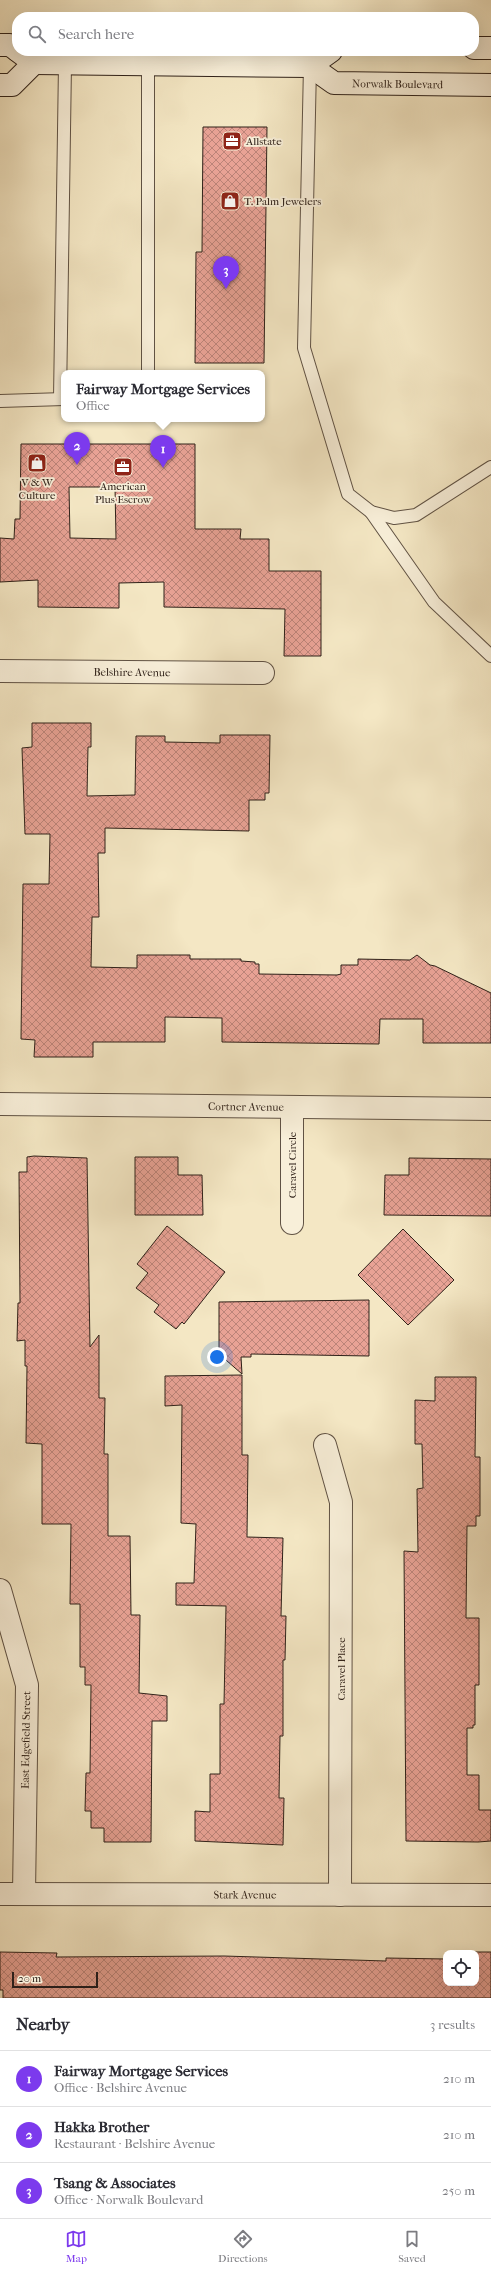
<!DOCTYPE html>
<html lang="en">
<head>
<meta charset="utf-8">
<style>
  :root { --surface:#fff; --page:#f7f7f7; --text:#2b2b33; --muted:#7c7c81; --line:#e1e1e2; --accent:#7c3aed }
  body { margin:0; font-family:"IM FELL French Canon",serif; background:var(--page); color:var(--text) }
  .controls { position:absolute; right:12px; bottom:12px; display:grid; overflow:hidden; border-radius:8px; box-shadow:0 4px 16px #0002 }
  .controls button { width:36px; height:36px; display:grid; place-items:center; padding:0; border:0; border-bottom:1px solid var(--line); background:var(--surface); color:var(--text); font:20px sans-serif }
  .scale { position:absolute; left:12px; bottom:10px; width:86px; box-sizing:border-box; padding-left:4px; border:2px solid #2f2119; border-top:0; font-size:11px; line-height:14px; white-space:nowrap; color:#2f2119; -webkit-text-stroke:3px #f8efd9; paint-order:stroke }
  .you { position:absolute; left:217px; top:1357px; width:14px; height:14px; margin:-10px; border:3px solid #fff; border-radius:50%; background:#1a73e8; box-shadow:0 0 0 6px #1a73e833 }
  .badge { display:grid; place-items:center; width:26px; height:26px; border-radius:50%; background:var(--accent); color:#fff; font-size:13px; font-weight:700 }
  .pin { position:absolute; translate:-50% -33px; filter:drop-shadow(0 1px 2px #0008) }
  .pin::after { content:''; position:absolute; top:21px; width:14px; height:12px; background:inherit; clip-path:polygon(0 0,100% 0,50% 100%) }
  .popup { position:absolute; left:61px; top:370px; width:204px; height:52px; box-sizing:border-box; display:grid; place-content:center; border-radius:8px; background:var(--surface); filter:drop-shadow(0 1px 3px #0005); font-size:13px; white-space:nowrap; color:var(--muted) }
  .popup b { font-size:15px; color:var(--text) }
  .popup::after { content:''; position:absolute; left:50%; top:100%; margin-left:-8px; border:8px solid transparent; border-top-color:var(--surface) }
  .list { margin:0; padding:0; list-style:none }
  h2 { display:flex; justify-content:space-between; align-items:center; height:52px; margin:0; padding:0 16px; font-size:17px }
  h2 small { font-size:13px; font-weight:400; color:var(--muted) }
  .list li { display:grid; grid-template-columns:26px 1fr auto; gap:12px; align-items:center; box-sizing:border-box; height:56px; padding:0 16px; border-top:1px solid var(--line) }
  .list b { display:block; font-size:15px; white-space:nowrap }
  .list p { margin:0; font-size:13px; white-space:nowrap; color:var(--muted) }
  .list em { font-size:13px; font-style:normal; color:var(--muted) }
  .icon { flex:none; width:22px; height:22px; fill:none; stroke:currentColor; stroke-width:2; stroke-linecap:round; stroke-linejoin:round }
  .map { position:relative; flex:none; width:491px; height:1998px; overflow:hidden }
  .search { position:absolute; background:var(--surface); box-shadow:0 4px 16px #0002; left:12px; right:12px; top:12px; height:44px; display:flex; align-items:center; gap:10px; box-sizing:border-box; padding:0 14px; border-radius:16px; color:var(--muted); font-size:15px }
  .sheet { height:220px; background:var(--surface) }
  nav { display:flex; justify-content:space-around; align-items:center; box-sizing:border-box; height:56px; border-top:1px solid var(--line); background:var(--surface); font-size:11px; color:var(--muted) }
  nav a { display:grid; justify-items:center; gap:2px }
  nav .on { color:var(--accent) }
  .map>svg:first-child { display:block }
</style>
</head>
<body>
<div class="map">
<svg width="491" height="1998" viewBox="0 0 491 1998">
  <defs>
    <pattern id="building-cross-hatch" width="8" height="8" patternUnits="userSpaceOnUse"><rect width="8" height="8" fill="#e8a295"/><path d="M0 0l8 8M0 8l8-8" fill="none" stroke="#bc8479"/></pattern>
  </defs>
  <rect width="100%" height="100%" fill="#f4e7c4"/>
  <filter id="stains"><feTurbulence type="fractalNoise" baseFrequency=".005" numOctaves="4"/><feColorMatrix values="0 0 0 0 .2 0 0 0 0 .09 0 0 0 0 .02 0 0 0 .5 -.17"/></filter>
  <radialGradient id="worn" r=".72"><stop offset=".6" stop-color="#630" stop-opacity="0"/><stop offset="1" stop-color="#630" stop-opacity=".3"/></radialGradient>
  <g fill="url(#building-cross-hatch)" stroke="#2f2119" fill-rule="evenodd">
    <path d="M 203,127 L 267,127 L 264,363 L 195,363 L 196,252 L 202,252 Z"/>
    <path d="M 21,444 L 195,444 L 195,529 L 241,529 L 240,539 L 269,539 L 269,571 L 321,571 L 321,656 L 284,656 L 285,609 L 164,607 L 164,582 L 119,583 L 119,608 L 38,607 L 38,580 L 0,582 L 0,538 L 14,539 L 15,519 L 20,519 ZM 69,487 L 115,487 L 116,539 L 70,538 Z"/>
    <path d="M 32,723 L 91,723 L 91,747 L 88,747 L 87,796 L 135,795 L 136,736 L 165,736 L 165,742 L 220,743 L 220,735 L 270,735 L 269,793 L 265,793 L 265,800 L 249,800 L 249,831 L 105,828 L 105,853 L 98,853 L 99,917 L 92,917 L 91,967 L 137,968 L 137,955 L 190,955 L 190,959 L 241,959 L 241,961 L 255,962 L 255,964 L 259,964 L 259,974 L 337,975 L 341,974 L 341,965 L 358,965 L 358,959 L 410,960 L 417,955 L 430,965 L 435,966 L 491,993 L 491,1043 L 423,1043 L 423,1019 L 380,1019 L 379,1044 L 222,1042 L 222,1018 L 165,1017 L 165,1042 L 93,1042 L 93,1057 L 34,1057 L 35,1040 L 21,1039 L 23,884 L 49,884 L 50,834 L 25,834 L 22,748 L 32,747 Z"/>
    <path d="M 34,1156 L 87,1158 L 90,1347 L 99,1335 L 99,1398 L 105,1398 L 104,1454 L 108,1454 L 108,1536 L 130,1536 L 131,1615 L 140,1615 L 139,1693 L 167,1696 L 167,1721 L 152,1721 L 151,1842 L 104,1842 L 104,1828 L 91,1828 L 91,1811 L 85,1811 L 86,1773 L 90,1773 L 91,1685 L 85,1685 L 85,1667 L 80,1667 L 80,1604 L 70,1604 L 71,1524 L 42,1524 L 42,1444 L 26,1443 L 27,1366 L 25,1366 L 25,1340 L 17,1341 L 18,1303 L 20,1303 L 19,1172 L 27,1172 L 27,1157 Z"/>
    <path d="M 135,1157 L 178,1157 L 178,1175 L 202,1175 L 203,1215 L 135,1215 Z"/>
    <path d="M 409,1158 L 491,1159 L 491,1216 L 384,1215 L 385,1175 L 409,1175 Z"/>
    <path d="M 167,1226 L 225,1272 L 184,1324 L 182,1322 L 176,1329 L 154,1312 L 159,1305 L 136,1288 L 148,1273 L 137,1264 Z"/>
    <path d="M 403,1229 L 454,1280 L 408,1325 L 358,1275 Z"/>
    <path d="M 369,1300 L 369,1356 L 251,1354 L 251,1357 L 241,1357 L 242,1374 L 219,1354 L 219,1302 Z"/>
    <path d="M 242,1375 L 242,1455 L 248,1455 L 247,1537 L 283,1538 L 281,1616 L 286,1616 L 285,1660 L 283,1660 L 283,1736 L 280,1736 L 279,1798 L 284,1798 L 283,1845 L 195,1841 L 195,1811 L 210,1812 L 210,1774 L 220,1774 L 220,1704 L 224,1704 L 226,1606 L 176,1605 L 176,1583 L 194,1583 L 196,1524 L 181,1523 L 182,1405 L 165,1406 L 165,1376 Z"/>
    <path d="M 435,1377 L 476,1377 L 475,1457 L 480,1457 L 480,1516 L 476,1516 L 476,1526 L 467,1526 L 466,1618 L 479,1618 L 479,1685 L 475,1685 L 475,1725 L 473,1725 L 473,1728 L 467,1728 L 467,1775 L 479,1775 L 479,1810 L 491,1810 L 491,1841 L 478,1842 L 406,1841 L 404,1551 L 418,1552 L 417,1489 L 423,1488 L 422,1444 L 415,1444 L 415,1400 L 435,1401 Z"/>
    <path d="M 0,1952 L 57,1953 L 56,1957 L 224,1956 L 386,1961 L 386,1958 L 446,1959 L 446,1983 L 476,1983 L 476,1953 L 465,1952 L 491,1952 L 491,1998 L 3,1998 L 3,1990 L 0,1990 Z"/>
  </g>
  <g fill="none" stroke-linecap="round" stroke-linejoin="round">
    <defs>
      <g id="service">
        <path d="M 148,65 L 148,373"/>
        <path d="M 310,66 L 304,348 L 348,494 L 371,512 L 394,518 L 416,515 L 491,467"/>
        <path d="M 60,399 L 65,64"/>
        <path d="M 0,401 L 64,399"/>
        <path d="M 371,512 L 434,602 L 491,656"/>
      </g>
      <g id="minor">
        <path id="s1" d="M 0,671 L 263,673"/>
        <path id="s2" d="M 0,1104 L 491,1109"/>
        <path d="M 292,1223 L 292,1107"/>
        <path d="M 325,1445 L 341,1502 L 340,1895"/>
        <path d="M 0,1590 L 27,1685 L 24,1894"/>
        <path id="s3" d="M 0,1894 L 491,1895"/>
      </g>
      <g id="secondary">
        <path d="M 0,45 L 10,45 L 17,50"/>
        <path d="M 474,48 L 491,48"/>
        <path id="s4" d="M 18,51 L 34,63 L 310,66 L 334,83 L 491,85"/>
        <path d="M 310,66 L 331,51"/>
        <path d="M 0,85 L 12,85 L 34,63"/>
      </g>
    </defs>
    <use href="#service" stroke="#605244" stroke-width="14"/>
    <use href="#minor" stroke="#605244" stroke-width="24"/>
    <use href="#secondary" stroke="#2f2119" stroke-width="24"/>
    <use href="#service" stroke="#f8efd9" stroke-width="12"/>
    <use href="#minor" stroke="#f8efd9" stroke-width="22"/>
    <use href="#secondary" stroke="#f8efd9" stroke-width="22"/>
  </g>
  <defs>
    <symbol id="office-square" viewBox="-11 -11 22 22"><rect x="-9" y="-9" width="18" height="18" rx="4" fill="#8f2418" stroke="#f8efd9"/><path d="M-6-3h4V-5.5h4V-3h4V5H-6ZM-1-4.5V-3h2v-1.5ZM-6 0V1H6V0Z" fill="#fff"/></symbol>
    <symbol id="shop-square" viewBox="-11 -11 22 22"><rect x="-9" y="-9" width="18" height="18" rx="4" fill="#8f2418" stroke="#f8efd9"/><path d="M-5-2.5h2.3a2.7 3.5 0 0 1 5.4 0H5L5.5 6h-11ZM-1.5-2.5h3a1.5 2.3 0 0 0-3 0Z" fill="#fff"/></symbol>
  </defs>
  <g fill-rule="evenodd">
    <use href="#office-square" x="221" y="130" width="22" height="22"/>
    <use href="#shop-square" x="219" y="190" width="22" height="22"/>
    <use href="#shop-square" x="26" y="452" width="22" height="22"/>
    <use href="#office-square" x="112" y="456" width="22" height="22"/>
  </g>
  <g text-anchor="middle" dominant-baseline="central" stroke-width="3.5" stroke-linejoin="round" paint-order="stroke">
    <g font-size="11" fill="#2f2119" stroke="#f8efd9">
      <text stroke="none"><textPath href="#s4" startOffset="389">Norwalk Boulevard</textPath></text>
      <text stroke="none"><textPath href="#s1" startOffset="132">Belshire Avenue</textPath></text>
      <text stroke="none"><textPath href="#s2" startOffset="246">Cortner Avenue</textPath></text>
      <text transform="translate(292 1165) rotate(-90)">Caravel Circle</text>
      <text transform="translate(341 1669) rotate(-90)">Caravel Place</text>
      <text transform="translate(26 1740) rotate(-89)">East Edgefield Street</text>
      <text stroke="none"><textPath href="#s3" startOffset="245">Stark Avenue</textPath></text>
    </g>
    <g font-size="11" fill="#2f2119" stroke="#f8efd9" text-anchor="start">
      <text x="246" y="141">Allstate</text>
      <text x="244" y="201">T. Palm Jewelers</text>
      <text x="37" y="482" text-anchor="middle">V &amp; W<tspan x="37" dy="13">Culture</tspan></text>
      <text x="123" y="486" text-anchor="middle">American<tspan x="123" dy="13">Plus Escrow</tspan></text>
    </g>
  </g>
  <rect width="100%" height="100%" filter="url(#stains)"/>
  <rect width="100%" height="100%" fill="url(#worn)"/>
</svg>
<div class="controls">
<button><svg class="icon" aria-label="locate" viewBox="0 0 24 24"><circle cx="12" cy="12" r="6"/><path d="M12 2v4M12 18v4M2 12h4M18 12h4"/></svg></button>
</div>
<div class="scale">20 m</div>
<div class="you"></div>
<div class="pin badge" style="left:163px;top:468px">1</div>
<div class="popup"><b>Fairway Mortgage Services</b>Office</div>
<div class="pin badge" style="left:77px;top:465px">2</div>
<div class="pin badge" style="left:226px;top:289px">3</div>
<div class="search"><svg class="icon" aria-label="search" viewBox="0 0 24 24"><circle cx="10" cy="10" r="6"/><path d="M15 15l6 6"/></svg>Search here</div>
</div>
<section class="sheet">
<h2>Nearby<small>3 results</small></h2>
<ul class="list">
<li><span class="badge">1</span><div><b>Fairway Mortgage Services</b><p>Office · Belshire Avenue</p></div><em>210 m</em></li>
<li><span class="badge">2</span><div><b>Hakka Brother</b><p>Restaurant · Belshire Avenue</p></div><em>210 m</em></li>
<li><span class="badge">3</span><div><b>Tsang &amp; Associates</b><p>Office · Norwalk Boulevard</p></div><em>250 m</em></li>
</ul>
</section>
<nav>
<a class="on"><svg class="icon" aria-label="map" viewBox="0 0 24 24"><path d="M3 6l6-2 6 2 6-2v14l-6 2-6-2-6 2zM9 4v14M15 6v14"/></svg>Map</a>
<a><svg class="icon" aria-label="directions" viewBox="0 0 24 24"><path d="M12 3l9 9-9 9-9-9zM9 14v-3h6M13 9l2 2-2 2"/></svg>Directions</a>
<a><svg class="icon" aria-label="saved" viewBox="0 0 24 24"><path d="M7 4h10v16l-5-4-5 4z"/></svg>Saved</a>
</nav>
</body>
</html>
